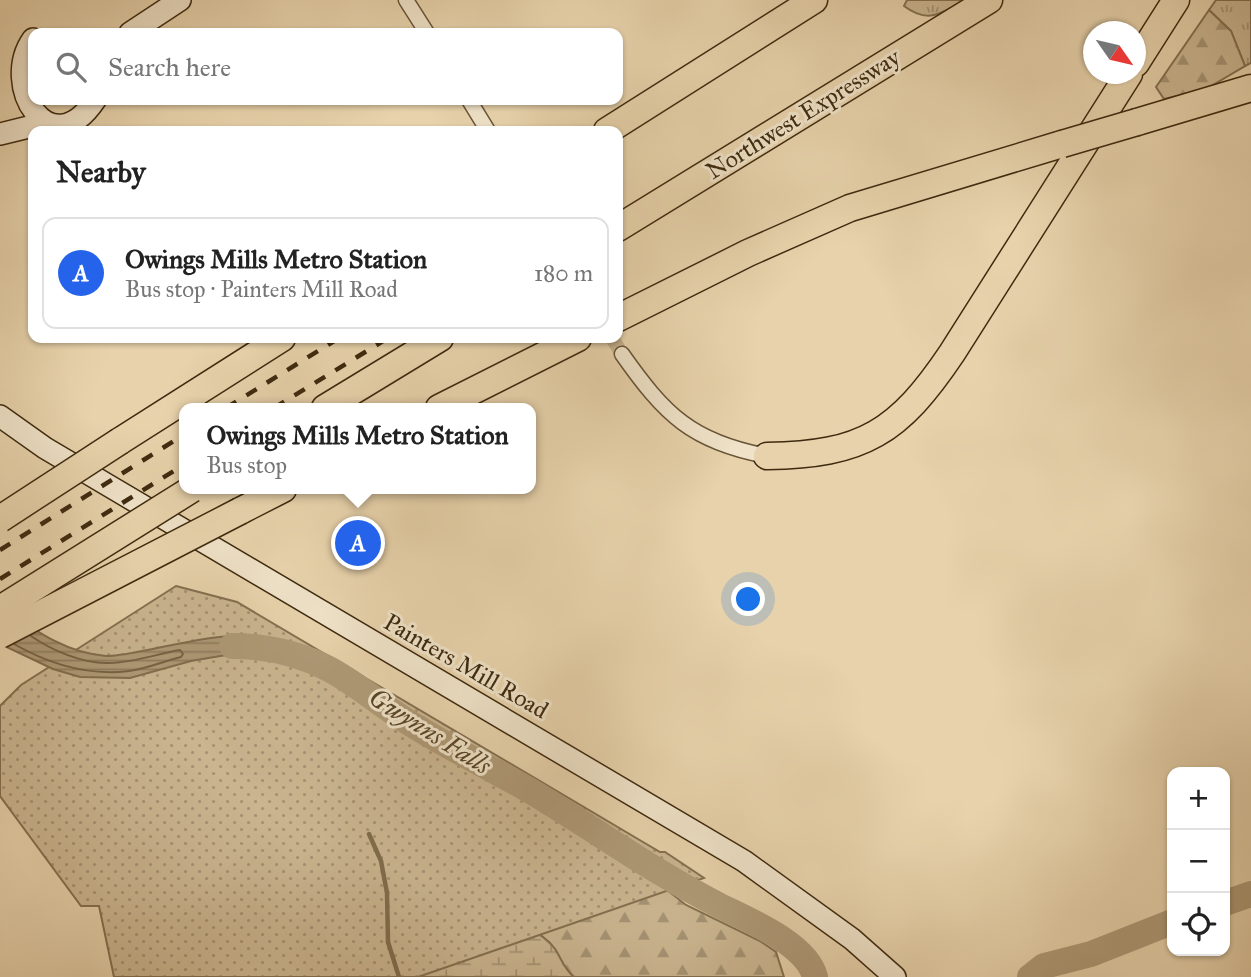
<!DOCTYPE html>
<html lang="en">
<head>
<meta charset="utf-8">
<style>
  :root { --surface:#fff; --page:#f6f6f6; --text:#222; --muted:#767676; --line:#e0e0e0; --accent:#2563eb }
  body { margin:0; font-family:"IM FELL Great Primer",serif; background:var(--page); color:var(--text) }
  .controls { position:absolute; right:21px; bottom:21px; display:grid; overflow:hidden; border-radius:14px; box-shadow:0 2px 5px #0004 }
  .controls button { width:63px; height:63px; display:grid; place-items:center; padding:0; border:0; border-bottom:2px solid var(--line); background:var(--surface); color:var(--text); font:35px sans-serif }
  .compass { position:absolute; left:1083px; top:21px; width:63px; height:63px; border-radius:50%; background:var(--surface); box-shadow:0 2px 5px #0004; rotate:124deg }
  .you { position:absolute; left:749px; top:600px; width:24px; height:24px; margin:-18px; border:5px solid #fff; border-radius:50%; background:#1a73e8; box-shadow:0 0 0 10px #1a73e833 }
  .badge { display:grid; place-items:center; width:46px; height:46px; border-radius:50%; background:var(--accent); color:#fff; font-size:23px; font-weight:700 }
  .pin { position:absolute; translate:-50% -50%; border:4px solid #fff; box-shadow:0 2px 7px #0006 }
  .popup { position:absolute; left:179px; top:403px; width:357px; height:91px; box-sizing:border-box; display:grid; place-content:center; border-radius:14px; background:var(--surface); filter:drop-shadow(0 2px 5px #0005); font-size:23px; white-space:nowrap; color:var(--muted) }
  .popup b { font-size:26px; color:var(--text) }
  .popup::after { content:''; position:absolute; left:50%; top:100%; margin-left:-14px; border:14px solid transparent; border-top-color:var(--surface) }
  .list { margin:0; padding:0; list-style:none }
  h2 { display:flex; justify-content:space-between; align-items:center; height:91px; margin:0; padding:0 28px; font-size:30px }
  h2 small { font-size:23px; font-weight:400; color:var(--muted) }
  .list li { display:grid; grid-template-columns:46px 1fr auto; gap:21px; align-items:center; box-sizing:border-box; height:112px; margin:0 14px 14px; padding:0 14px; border:2px solid var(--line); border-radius:14px }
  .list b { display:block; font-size:26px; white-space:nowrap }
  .list p { margin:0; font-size:23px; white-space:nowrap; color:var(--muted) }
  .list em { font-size:23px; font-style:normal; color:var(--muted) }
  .icon { flex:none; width:38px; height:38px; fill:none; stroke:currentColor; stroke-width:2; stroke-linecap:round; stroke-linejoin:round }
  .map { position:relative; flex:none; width:1251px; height:977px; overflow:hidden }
  .search { position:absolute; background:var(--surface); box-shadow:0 2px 5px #0004; left:28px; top:28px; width:595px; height:77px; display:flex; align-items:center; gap:18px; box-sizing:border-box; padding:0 24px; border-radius:14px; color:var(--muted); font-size:26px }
  .panel { position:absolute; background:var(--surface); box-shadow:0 2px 5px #0004; left:28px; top:126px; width:595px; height:217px; border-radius:14px }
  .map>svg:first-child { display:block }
</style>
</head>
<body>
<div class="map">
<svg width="1251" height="977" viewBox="0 0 1251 977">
  <defs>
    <pattern id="grass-tufts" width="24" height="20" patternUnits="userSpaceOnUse" patternTransform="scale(1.75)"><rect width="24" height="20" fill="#cab590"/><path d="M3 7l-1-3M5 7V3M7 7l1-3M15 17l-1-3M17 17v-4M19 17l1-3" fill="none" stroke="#a59374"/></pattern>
    <pattern id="forest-firs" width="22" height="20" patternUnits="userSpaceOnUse" patternTransform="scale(1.75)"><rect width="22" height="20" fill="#cab590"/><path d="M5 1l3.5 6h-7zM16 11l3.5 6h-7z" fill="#a59374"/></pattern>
    <pattern id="wetland-marsh" width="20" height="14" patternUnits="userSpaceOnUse" patternTransform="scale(1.75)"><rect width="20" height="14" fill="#cab590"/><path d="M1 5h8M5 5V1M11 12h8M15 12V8" fill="none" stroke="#a59374"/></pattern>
    <pattern id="park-dots" width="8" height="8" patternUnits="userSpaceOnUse" patternTransform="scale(1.75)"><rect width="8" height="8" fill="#cab590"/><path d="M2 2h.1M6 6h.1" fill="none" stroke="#a59374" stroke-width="1.8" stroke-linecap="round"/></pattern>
    <pattern id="water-rules" width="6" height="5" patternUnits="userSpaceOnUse" patternTransform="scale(1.75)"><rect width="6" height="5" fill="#ae9976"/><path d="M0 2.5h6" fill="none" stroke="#8f7d5f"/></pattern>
  </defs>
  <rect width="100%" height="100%" fill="#e7d2ab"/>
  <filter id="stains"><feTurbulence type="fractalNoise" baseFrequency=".00286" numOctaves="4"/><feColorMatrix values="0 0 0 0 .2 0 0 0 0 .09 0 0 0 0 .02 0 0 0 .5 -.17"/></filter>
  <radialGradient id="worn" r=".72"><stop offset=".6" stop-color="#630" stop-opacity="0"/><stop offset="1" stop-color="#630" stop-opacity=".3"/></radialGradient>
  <g fill="url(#grass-tufts)" stroke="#847050" stroke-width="2">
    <path d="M 907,0 L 964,0 C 941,14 928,24 904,6 Z"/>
    <path d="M 1216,0 L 1251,0 L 1251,63 L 1245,66 L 1231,31 L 1209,10 Z"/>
  </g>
  <g fill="url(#forest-firs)" stroke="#847050" stroke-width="2">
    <path d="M 1209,10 L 1231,31 L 1245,66 L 1206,89 L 1164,99 L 1156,87 Z"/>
    <path d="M 582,823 L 686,905 L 760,941 L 776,952 L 784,977 L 574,977 C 564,969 562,960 555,949 C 547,938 535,931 523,925 Z"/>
  </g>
  <path fill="url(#wetland-marsh)" stroke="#847050" stroke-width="2" d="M 523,925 C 535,931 547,938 555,949 C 562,960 564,969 574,977 L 381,977 Z"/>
  <path fill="url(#park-dots)" stroke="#847050" stroke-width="2" d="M 176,586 L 237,602 L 660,852 L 665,852 L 704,878 L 418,977 L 114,977 L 99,906 L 81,906 L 0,796 L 0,706 L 21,685 Z"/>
  <path fill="url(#water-rules)" stroke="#816d4d" stroke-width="2" d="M 0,606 C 32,628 64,653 106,656 C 137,658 250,617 267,647 L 256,654 L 232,654 L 191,661 L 130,678 L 80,677 L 53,669 L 0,644 Z"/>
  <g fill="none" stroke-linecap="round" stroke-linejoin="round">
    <path stroke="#766242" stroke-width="2" d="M 14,644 C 49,664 89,676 129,671 C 146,669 164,661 181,657 L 183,654 L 180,650 C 157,654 132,663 109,663 C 83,664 51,650 31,636"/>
    <path stroke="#816d4d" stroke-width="4.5" d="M 369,834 L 381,861 L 387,893 L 388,942 L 399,977"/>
    <g stroke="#ae9976" stroke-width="26">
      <path d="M 232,646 C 267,646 298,653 329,669 C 359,685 384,708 413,725 C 451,749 491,768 529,790 C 593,828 653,872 720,906 C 748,920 807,944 815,977"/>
      <path d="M 1225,903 L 1251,894"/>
      <path d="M 1030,977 L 1044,966 L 1091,954 L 1172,922"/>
    </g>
    <path stroke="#c5b08c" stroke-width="14" stroke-dasharray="14 7" stroke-linecap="butt" d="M 612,338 L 622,354"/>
    <defs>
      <g id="street">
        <path d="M 406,0 L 427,33"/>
        <path d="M 469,100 L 488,131"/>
        <path d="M 622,354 C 665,415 692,442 767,456"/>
      </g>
      <g id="secondary">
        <path d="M 130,33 L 180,0"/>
        <path d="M 33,39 C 0,85 50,167 95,100"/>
        <path d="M 0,134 L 41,124"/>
        <path d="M 0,416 L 45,448 L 116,490 L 744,861 L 852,939 L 895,977"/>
      </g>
      <g id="highway">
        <path d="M 1136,63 L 1176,0"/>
        <path d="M 1137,122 L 1251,88"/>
        <path d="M 607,131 L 814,0"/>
        <path d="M 618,228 L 989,0"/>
        <path d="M 618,318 L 748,253 L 850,208 L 1062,144"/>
        <path d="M 325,408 L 440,338"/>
        <path d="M 439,408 L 578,338"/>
        <path d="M 120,441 L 282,338"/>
        <path d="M 767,456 C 863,455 899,432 952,353 L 1129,74"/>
        <path d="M 240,511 L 283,489"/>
      </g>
    </defs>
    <use href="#street" stroke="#685436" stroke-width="17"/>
    <use href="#secondary" stroke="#3e2a0f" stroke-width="24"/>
    <use href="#highway" stroke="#3e2a0f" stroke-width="29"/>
    <use href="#street" stroke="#efe2c8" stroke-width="14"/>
    <use href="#secondary" stroke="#efe2c8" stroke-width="21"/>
    <use href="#highway" stroke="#e7d2ab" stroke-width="26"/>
    <g stroke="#3e2a0f" stroke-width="4.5" stroke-dasharray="12 12" stroke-linecap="butt">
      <path d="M 226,408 L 339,338"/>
      <path d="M 274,408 L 388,338"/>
      <path d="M 0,550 L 185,434"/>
      <path d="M 0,579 L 185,464"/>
    </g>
    <defs>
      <g id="highway-bridge">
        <path d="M 1062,144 L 1137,122"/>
        <path d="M 0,519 L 120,441"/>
        <path d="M 0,609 L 192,489"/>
        <path d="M 0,635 L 240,511"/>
      </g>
    </defs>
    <use href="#highway-bridge" stroke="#3e2a0f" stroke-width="29" stroke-linecap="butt"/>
    <use href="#highway-bridge" stroke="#e7d2ab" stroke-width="26"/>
  </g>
  <g text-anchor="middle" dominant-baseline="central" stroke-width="6" stroke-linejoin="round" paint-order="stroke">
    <g font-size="24" fill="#3e2a0f" stroke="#efe2c8">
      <text transform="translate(803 114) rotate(-32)">Northwest Expressway</text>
      <text transform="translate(466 666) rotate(30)">Painters Mill Road</text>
    </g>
    <g font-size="26" font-style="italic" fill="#5a4629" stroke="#efe2c8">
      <text transform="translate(430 731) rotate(32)">Gwynns Falls</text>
    </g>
  </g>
  <rect width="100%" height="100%" filter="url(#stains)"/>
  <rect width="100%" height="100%" fill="url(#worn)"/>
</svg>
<div class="controls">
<button>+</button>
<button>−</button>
<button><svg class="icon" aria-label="locate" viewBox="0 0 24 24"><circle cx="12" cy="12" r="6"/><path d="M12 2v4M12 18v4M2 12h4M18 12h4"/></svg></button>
</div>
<svg class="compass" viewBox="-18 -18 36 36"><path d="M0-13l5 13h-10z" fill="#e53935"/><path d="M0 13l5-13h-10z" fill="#767676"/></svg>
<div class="you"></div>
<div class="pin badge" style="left:358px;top:543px">A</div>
<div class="popup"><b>Owings Mills Metro Station</b>Bus stop</div>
<div class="search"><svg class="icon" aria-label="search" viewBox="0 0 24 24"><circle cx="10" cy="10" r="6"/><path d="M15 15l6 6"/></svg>Search here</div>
<section class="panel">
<h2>Nearby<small></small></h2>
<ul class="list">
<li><span class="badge">A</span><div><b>Owings Mills Metro Station</b><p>Bus stop · Painters Mill Road</p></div><em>180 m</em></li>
</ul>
</section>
</div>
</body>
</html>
